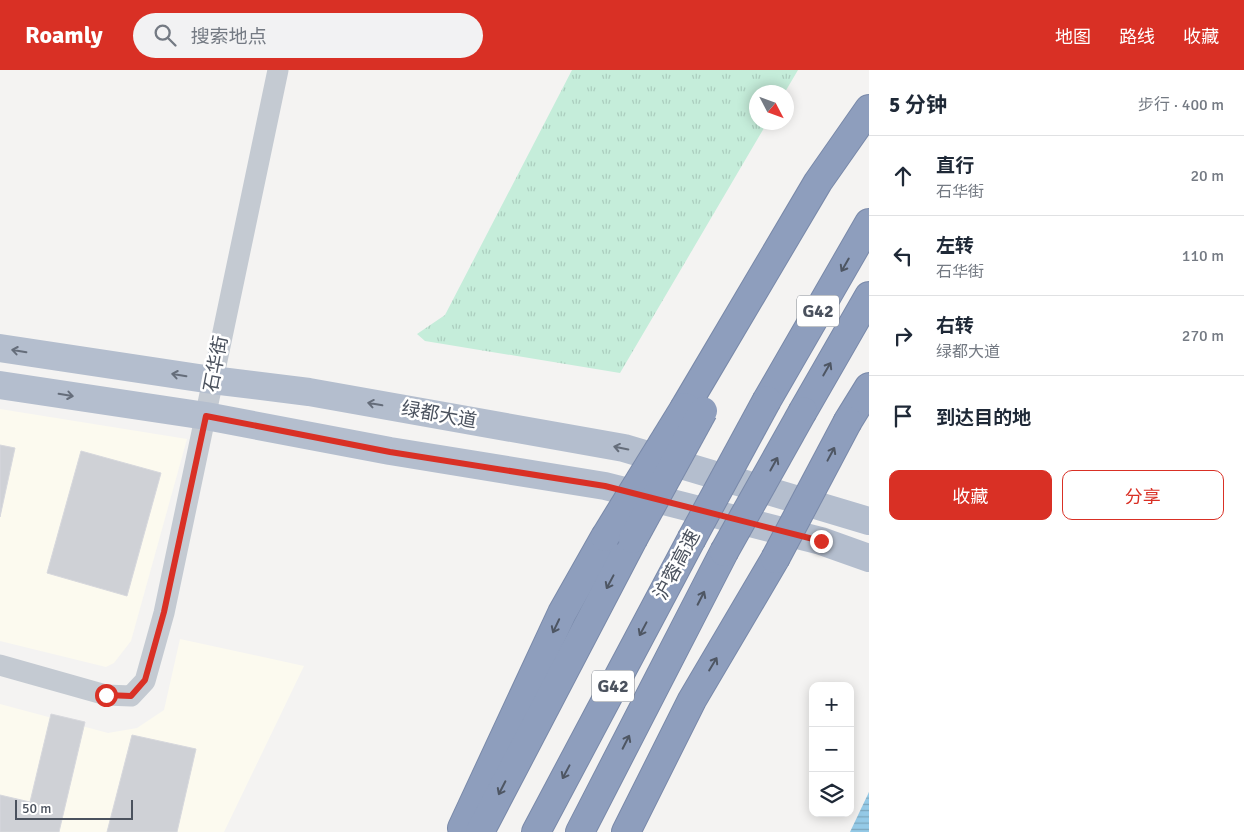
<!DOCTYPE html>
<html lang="zh">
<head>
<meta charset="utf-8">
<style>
  :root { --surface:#fff; --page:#f2f2f3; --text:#1f2937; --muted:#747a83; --line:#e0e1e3; --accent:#d93025 }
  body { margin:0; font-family:Signika,"Noto Sans SC",sans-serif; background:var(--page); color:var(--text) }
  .controls { position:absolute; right:15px; bottom:15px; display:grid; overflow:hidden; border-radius:10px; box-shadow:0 2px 12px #0003 }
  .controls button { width:45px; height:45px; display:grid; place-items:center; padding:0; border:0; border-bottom:1px solid var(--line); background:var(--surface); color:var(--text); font:25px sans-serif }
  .compass { position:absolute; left:749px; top:15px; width:45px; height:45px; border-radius:50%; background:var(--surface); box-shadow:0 2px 12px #0003; rotate:131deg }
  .scale { position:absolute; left:15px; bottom:12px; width:118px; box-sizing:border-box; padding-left:5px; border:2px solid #4b525e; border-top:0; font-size:14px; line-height:18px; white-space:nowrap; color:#4b525e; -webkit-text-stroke:4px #fff; paint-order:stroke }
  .stop { position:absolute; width:15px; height:15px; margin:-11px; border:4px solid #d93025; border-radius:50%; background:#fff }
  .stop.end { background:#d93025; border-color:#fff; box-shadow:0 1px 5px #0008 }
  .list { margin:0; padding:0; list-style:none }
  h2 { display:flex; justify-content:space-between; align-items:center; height:65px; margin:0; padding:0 20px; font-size:21px }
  h2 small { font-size:16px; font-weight:400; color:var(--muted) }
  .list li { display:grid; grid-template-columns:32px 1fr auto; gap:15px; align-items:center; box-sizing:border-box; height:80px; padding:0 20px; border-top:1px solid var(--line) }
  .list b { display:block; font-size:19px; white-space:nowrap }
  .list p { margin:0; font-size:16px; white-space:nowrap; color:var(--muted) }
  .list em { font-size:16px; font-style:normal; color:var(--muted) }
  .actions { display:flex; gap:10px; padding:15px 20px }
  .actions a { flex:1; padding:11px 0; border:1px solid var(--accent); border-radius:10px; text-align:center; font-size:18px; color:var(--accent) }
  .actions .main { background:var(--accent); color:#fff }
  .icon { flex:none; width:28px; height:28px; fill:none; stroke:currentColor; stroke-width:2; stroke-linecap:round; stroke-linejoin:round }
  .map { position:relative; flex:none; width:869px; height:762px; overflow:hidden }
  header { display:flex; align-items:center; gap:30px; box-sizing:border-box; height:70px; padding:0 25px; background:var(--accent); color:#fff }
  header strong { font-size:24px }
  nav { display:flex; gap:28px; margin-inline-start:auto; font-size:18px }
  .search { width:350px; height:45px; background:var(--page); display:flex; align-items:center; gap:12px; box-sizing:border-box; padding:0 18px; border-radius:28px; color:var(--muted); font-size:19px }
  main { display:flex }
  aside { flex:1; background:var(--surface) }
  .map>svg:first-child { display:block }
</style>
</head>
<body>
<header>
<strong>Roamly</strong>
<div class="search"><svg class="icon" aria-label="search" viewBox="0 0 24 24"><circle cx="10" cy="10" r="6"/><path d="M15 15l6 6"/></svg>搜索地点</div>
<nav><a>地图</a><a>路线</a><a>收藏</a></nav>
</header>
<main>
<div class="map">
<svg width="869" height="762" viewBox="0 0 869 762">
  <defs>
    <pattern id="park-tufts" width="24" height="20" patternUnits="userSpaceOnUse" patternTransform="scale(1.25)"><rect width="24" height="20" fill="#c5edda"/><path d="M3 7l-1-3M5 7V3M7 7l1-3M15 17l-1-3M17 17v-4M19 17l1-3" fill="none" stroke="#abcdbe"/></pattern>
    <pattern id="water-rules" width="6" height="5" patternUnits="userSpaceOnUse" patternTransform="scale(1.25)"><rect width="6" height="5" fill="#95cae7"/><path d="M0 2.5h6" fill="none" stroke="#7ca7be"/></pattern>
  </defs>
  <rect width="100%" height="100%" fill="#f4f3f2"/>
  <g fill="#fcfaef">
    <path d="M 0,339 L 187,369 L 131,571 L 114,593 L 106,597 L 0,571 Z"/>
    <path d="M 180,569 L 304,596 L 224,762 L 0,762 L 0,634 L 108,663 L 137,658 L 164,640 Z"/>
  </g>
  <path fill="url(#park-tufts)" d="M 572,0 L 798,0 L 785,22 L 756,22 L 756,52 L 767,53 L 620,303 L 425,271 L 417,264 L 445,245 Z"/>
  <path fill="url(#water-rules)" d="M 869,722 L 869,762 L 850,762 Z"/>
  <g fill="#cfd1d6" stroke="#d7d8dd">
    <path d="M 0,375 L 15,378 L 0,447 Z"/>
    <path d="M 81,381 L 161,403 L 127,526 L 47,503 Z"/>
    <path d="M 51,644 L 85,652 L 59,762 L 0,762 L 0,725 L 30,732 Z"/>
    <path d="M 132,665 L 196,679 L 177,762 L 107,762 Z"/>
  </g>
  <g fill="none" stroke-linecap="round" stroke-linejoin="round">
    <defs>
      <g id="highway">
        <path d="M 767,330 L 869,153"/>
        <path d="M 685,337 L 818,112 L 869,39"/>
        <path d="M 803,341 L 869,226"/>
        <path d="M 848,351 L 869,317"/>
        <path d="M 462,758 L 562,543 L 605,467"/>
        <path d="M 480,762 L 633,469"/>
        <path d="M 536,762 L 691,470"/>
        <path d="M 580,762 L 724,482"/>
        <path d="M 626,762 L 692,630 L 775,489"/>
      </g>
    </defs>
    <use href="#highway" stroke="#7989a9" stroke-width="30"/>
    <path stroke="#c4cad2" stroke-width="21" d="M 0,595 L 106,625 L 131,626 L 145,611 L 164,543 L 278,0"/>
    <g stroke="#b4bece" stroke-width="28">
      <path d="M 0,278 L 212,310 L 309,322 L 624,378 L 869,451"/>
      <path d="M 0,315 L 206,346 L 390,381 L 605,416 L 821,471 L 869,488"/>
    </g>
    <use href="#highway" stroke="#8e9ebd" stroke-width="28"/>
    <defs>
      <g id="highway-bridge">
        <path d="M 605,467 L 685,337"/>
        <path d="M 633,469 L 703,341"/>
        <path d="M 691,470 L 767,330"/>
        <path d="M 724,482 L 803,341"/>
        <path d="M 775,489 L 848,351"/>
      </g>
    </defs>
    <use href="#highway-bridge" stroke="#7989a9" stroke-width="30" stroke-linecap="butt"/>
    <use href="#highway-bridge" stroke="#8e9ebd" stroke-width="28"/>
  </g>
  <defs><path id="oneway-shaft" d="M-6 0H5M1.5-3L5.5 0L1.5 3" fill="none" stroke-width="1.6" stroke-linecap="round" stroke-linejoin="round" transform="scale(1.25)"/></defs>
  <g stroke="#4e5663">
    <use href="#oneway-shaft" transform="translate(845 195) rotate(120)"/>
    <use href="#oneway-shaft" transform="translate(827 299) rotate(-60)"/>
    <use href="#oneway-shaft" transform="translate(831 384) rotate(-62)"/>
    <use href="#oneway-shaft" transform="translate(774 394) rotate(-61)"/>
    <use href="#oneway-shaft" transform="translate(610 512) rotate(118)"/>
    <use href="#oneway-shaft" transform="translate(701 528) rotate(-63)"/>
    <use href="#oneway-shaft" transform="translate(556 556) rotate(115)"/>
    <use href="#oneway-shaft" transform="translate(643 559) rotate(118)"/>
    <use href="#oneway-shaft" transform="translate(713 594) rotate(-59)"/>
    <use href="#oneway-shaft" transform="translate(626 672) rotate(-63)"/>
    <use href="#oneway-shaft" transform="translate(566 702) rotate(118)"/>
    <use href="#oneway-shaft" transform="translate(502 718) rotate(117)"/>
  </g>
  <g stroke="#656d7a">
    <use href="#oneway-shaft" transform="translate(19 281) rotate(-171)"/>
    <use href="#oneway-shaft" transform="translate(179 305) rotate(-171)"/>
    <use href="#oneway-shaft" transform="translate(66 325) rotate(9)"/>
    <use href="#oneway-shaft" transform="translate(375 334) rotate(-170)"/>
    <use href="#oneway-shaft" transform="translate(621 378) rotate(-168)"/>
  </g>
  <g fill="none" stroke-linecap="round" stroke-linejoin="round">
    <path stroke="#d93025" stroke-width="6" d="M 106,625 L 131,626 L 145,610 L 164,542 L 206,346 L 390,382 L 605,416 L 821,471"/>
  </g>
  <g text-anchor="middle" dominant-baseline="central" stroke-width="5" stroke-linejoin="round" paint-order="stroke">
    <g fill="#fff" stroke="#81868e" stroke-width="1">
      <rect x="797" y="225.5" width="42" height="31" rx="4"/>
      <rect x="592" y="600.5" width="42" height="31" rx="4"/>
    </g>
    <g font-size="18" font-weight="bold" fill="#4b525e">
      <text x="818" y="241">G42</text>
      <text x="613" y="616">G42</text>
    </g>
    <g font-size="19" fill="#4b525e" stroke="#fff">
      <text transform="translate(216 294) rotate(-79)">石华街</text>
      <text transform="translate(439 345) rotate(10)">绿都大道</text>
      <text transform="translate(677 495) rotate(-62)">沪蓉高速</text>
    </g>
  </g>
</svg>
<div class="controls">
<button>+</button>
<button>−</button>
<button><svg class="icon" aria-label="layers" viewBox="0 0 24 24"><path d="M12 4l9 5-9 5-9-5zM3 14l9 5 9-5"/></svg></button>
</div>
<svg class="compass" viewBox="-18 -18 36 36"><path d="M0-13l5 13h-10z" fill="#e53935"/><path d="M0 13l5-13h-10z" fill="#747a83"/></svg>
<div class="scale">50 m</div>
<div class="stop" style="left:106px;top:625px"></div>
<div class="stop end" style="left:821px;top:471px"></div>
</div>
<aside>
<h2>5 分钟<small>步行 · 400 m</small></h2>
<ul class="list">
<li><svg class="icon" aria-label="ahead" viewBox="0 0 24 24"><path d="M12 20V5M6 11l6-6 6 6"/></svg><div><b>直行</b><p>石华街</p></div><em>20 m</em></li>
<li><svg class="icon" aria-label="left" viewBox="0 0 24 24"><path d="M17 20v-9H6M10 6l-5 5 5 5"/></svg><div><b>左转</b><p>石华街</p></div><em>110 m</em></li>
<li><svg class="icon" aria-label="right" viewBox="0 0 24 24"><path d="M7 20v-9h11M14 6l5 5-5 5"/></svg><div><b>右转</b><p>绿都大道</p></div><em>270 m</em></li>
<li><svg class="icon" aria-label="arrive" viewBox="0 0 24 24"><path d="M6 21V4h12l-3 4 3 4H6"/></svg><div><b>到达目的地</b></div></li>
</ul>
<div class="actions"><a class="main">收藏</a><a>分享</a></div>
</aside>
</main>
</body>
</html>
